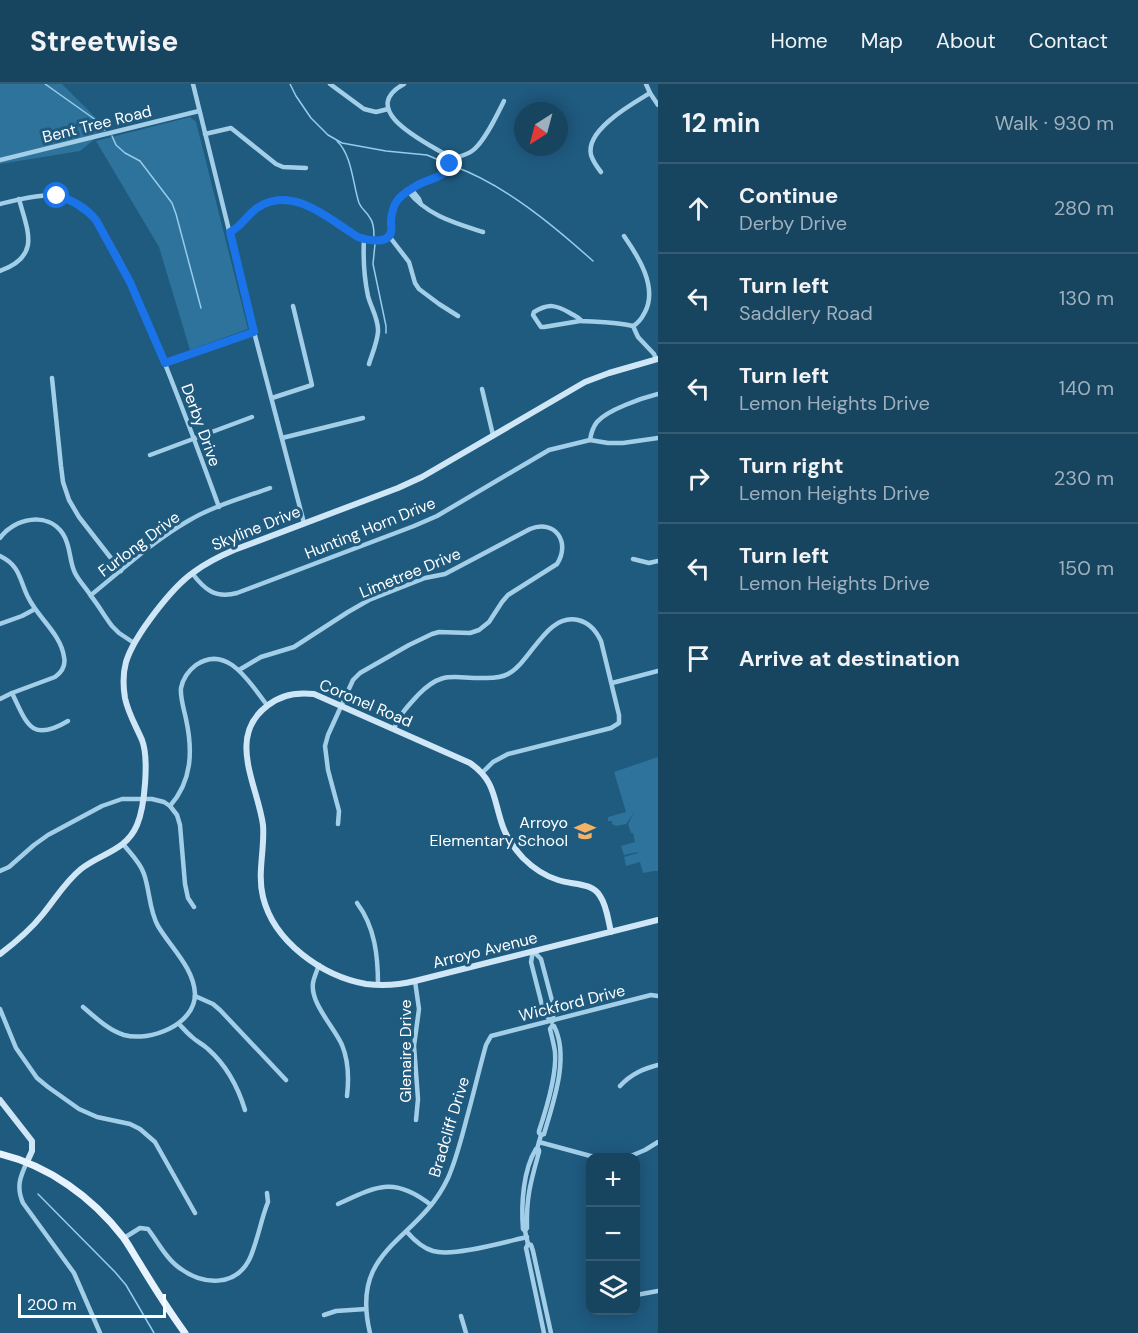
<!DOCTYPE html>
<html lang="en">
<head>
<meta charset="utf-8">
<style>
  :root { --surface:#17445f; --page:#204b65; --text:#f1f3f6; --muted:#9eb0bd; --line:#365c74 }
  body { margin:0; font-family:"DM Sans",sans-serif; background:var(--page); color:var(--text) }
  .controls { position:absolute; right:18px; bottom:18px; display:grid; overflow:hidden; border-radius:12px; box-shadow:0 3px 15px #0003 }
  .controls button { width:54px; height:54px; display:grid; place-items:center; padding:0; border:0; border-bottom:2px solid var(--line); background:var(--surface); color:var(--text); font:30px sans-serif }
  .compass { position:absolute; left:514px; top:18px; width:54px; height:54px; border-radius:50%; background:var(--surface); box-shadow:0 3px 15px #0003; rotate:216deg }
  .scale { position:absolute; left:18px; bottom:15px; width:148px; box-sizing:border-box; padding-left:6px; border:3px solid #fff; border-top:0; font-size:16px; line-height:21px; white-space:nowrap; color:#fff; -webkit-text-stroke:4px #1f5a7f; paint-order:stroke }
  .stop { position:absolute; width:18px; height:18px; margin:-14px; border:4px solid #1a73e8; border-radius:50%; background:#fff }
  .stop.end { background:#1a73e8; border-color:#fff; box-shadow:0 2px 6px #0008 }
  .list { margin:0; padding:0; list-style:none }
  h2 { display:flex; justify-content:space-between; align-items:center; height:78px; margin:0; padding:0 24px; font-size:26px }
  h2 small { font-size:20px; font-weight:400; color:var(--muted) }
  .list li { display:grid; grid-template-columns:39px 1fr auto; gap:18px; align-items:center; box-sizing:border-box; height:90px; padding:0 24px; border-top:2px solid var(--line) }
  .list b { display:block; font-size:22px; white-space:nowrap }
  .list p { margin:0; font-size:20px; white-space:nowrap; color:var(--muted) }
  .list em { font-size:20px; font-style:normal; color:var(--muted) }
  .icon { flex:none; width:33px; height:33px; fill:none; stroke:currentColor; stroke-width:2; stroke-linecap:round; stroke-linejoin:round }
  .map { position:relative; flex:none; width:658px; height:1249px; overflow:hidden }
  header { display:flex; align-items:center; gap:36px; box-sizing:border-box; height:84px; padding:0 30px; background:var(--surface); border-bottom:2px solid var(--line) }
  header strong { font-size:28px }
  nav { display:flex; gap:33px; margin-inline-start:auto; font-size:21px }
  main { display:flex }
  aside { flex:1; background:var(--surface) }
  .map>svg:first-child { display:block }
</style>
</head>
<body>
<header>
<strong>Streetwise</strong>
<nav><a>Home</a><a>Map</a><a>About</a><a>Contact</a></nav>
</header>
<main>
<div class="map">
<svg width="658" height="1249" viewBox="0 0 658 1249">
  <rect width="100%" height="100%" fill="#1f5a7f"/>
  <g fill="#2e739c">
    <path d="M 0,0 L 62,0 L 107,45 L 80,67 L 0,80 Z"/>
    <path d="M 190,33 L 196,38 L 248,245 L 190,266 L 159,163 L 96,57 Z"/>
    <path d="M 658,673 L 658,787 L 654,787 L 643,789 L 640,778 L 626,782 L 624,773 L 638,769 L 638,768 L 624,771 L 621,762 L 635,758 L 633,749 L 631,749 L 628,740 L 634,729 L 626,740 L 616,742 L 612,740 L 612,737 L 608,737 L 608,733 L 626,728 L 614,688 Z"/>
  </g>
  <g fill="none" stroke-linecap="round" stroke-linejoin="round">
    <g stroke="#97ccea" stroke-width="1.5">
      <path d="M 45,0 L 93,34 L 105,46"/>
      <path d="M 290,0 L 296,12 L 311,34 L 328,51 L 342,59 L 386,67 L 427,71 L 446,79"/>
      <path d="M 112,52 L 116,61 L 125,69 L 140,77 L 172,119 L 176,130 L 201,224"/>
      <path d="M 337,57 C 352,71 353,101 359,119 C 362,126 367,128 370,134 C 374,139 374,146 374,152"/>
      <path d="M 453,82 C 504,100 554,142 593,177"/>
      <path d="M 375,160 L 373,180 L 386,242 L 386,249"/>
      <path d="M 38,1110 L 115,1188 L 126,1201 L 154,1249"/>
    </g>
    <g stroke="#a3cee8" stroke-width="4.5">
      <path d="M 193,0 L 254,248 L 304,439"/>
      <path d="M 330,0 L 364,25 L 376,28 L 388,25"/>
      <path d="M 646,0 L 650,9 L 658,21"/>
      <path d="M 205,50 L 231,44 L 276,80 L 283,83 L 306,84"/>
      <path d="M 0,76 L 199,27"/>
      <path d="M 449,76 C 456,73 465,72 472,67 C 484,59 497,31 504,17"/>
      <path d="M 601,88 C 597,83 593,77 591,71 C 585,46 632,20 650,9"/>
      <path d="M 411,105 L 419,115 L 421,120"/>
      <path d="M 408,107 C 426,131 455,139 483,148"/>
      <path d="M 0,120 C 25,114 52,105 76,119 C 84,123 91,129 96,137 C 122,174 141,218 157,260 C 179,314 199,368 219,423"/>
      <path d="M 230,148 C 243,141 250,126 265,120 C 315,99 343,167 383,155 C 397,151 389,131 395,119 C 397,116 402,112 405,109 C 412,104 420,99 429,95 C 441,90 460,86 443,69 C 421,56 358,25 404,0"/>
      <path d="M 389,152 L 409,178 L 415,199 L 419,205 L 439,220 L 458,232"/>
      <path d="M 624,152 C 638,172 658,203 645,228 C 642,234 639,239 633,242"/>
      <path d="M 364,155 C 363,174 364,193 368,212 C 371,224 379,235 378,248 C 377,259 372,270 369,280"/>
      <path d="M 0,187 C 41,172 28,148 19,115"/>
      <path d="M 582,237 C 578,233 575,232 570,229 C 556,221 549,219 534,228 L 533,231 L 541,243 L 544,243 L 580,237 L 582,237 C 599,238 616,238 633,242 L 638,253 L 654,270 L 656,275"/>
      <path d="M 165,279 L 254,248"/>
      <path d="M 52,294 L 61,382 L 63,398 L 69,416 L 79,433 L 121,487"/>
      <path d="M 482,305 L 493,351"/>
      <path d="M 658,310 C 642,314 607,326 597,338 C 593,343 591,350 590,356 L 608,359 L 623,359 L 658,354"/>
      <path d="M 272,314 L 312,301 L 293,222"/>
      <path d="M 282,354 L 363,334"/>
      <path d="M 150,371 L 252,333"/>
      <path d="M 0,454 C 14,434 48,427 63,450 C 71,462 69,477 75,489 C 79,497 86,504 91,512 C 99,522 105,533 112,542 L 119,549 L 134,559"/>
      <path d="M 0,472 C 6,475 11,478 15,484 C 21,492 23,504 28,513 C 38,534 61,550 64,573 C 66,582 62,588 55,593 L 12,609 L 0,615"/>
      <path d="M 633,475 L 649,479 L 658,477"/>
      <path d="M 192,489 C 204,505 215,515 237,509 L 414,442 L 437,432 L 549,366 L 590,356"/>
      <path d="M 91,511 C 122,486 153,457 188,437 C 213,422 243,414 270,404"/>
      <path d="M 0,540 L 22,532 L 35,525"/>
      <path d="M 239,586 L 261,573 L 294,563 L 348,528 L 369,516 L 425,494 L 445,490 L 530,445 C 555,435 571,458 557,480 L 508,511 L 502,518 L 489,538 L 479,546 L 470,549 L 439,548 L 432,550 L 409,561 L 360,589 L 353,596 L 328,651 L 325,662 L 328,686 L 339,727 L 338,740"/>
      <path d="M 612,599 L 658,587"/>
      <path d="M 12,609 C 27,640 31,659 68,637"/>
      <path d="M 394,645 C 399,631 408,622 418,611 C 443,585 454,595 486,594 C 493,594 501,594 508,590 C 532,577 546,529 578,536 C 590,539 596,547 601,557 L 619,631 L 619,639 L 611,644 L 508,670 L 493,678 L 482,689"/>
      <path d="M 170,722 C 192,697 193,667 186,635 C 184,625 180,614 181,604 C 183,594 188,587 196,581 C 228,559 251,601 267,621"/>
      <path d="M 0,787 L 9,783 L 34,761 L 48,751 L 102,722 L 122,715 L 152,715 L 164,718 L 170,722 L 177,731 L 180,741 L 185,800 L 188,814 L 194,823"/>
      <path d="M 357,819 C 375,843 378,872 378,901"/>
      <path d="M 319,881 C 317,887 314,893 313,899 C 310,919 334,943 342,961 C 349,978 349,995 347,1012"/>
      <path d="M 415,897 L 419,925 L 414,962 L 418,1015 L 416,1036"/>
      <path d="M 195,912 L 213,920 L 220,926 L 286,996"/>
      <path d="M 83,923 C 95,933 108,946 124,951 C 150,958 195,941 195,910 C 194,884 171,864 158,842 C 149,826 150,807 144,790 C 140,778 130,769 123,760"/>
      <path d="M 0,925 L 16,964 L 37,994 L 48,1003 L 79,1025 L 97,1033 L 130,1040 L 140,1045 L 155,1058 L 195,1129"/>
      <path d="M 551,937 L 555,928 L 541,875 L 533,867 L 531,878 L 544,929 L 552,938"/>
      <path d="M 179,940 C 183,944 187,949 192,953 C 197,958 203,960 208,965 C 226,981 238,1003 245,1026"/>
      <path d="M 620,1002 C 631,990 643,985 658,981"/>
      <path d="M 539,1058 L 598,1074"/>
      <path d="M 537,1065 L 541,1051 L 544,1050 C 553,1019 570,973 554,942 L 552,942 L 550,945 C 552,953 554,961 555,968 C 557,990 546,1026 539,1047 L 539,1049 L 541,1051"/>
      <path d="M 626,1074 L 645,1066 L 658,1058"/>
      <path d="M 27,1078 C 20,1093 16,1103 23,1119 L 74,1189 L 100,1249"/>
      <path d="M 338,1120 C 377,1102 394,1092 431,1121"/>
      <path d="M 525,1147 L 527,1144 C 526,1113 531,1097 539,1068 L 539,1066 L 536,1065 C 523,1086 521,1121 523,1145 L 525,1147 L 528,1160"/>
      <path d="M 407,1148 C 414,1156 422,1164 433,1167 C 453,1173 505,1158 527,1153"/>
      <path d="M 124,1154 L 140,1144 L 148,1145 C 158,1158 167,1176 181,1185 C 203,1201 235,1203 249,1176 C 257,1160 261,1135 268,1118 L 267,1109"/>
      <path d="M 636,1211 L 658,1207"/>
      <path d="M 324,1231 L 336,1227 L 366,1225"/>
      <path d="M 461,1232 L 466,1249"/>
      <path d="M 370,1249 C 349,1162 418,1159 448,1094 C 456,1076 461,1056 466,1037 C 473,1012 479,986 486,961 L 491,952 L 651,911 L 658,912"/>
      <path d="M 544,1249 L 526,1164 L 528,1160 L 531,1161 L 533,1167 L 551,1249"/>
    </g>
    <g stroke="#cee6f6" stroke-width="6">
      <path d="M 611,848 C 608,836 607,822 600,812 C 592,798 572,801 558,796 C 545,792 533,784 523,774 C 515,765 507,754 503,743 C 493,715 496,697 470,679 L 314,610 C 297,608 280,611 267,622 C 226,653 258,702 263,741 C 265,765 257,789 263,813 C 274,858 322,892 366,900 C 382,902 399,901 415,897 L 658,836"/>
      <path d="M 0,870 C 16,858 31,845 43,830 C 56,814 65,798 81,785 C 101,769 126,767 137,741 C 145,722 149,674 142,656 C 136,642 128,629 125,614 C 123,602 123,589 126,578 C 134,552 172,503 194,488 C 206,479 220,472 234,466 L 398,404 L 422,393 L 585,298 L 609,289 L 658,275"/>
      <path d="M 0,1016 L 32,1057 L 32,1067 L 27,1078"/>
    </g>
    <path stroke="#e6f3fe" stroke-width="7" d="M 0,1070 C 49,1082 92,1113 123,1153 C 129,1161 134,1171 140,1180 C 154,1203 169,1227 185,1249"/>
  </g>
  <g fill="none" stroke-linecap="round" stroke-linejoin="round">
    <path stroke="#1a73e8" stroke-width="8" d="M 57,112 C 73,116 85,123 96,136 L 130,198 L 165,279 L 254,248 L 230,148 C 241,143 247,131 257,124 C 292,100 329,135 358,153 C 366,156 388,161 391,148 C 392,144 391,143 391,138 C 391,133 393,125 395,120 C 399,112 409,106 416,102 C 428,94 446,95 450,80"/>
  </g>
  <defs>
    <symbol id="school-bare" viewBox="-9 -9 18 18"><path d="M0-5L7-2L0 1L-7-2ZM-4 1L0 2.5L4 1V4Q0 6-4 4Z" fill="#f6b263" stroke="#1f5a7f" stroke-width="2.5" paint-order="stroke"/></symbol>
  </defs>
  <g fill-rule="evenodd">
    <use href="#school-bare" x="570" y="732" width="30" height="30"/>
  </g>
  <g text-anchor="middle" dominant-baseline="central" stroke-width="6" stroke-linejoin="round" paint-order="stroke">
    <g font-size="16" fill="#fff" stroke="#1f5a7f">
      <text transform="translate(97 40) rotate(-14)">Bent Tree Road</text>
      <text transform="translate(201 341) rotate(70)">Derby Drive</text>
      <text transform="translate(256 444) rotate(-22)">Skyline Drive</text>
      <text transform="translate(370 444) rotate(-22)">Hunting Horn Drive</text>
      <text transform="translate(139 460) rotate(-37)">Furlong Drive</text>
      <text transform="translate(410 489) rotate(-22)">Limetree Drive</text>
      <text transform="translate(366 619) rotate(23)">Coronel Road</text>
      <text transform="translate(485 866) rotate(-14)">Arroyo Avenue</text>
      <text transform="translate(572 919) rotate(-14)">Wickford Drive</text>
      <text transform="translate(405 967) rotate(-90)">Glenaire Drive</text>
      <text transform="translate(449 1043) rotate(-73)">Bradcliff Drive</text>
    </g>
    <g font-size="16" fill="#fff" stroke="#1f5a7f" text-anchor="end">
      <text x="568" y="738">Arroyo<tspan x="568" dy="18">Elementary School</tspan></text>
    </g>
  </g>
</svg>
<div class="controls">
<button>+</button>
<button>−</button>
<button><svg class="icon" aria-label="layers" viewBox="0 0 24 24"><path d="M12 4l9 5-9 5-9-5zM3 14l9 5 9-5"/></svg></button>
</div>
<svg class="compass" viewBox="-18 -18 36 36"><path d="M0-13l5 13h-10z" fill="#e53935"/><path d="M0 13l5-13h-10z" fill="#9eb0bd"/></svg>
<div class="scale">200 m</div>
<div class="stop" style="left:57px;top:112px"></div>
<div class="stop end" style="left:450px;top:80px"></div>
</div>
<aside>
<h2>12 min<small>Walk · 930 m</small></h2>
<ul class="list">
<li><svg class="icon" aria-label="ahead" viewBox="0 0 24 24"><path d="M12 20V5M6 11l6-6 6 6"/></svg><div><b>Continue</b><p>Derby Drive</p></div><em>280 m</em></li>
<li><svg class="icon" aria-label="left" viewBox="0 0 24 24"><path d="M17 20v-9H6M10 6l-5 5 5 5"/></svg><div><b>Turn left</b><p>Saddlery Road</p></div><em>130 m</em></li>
<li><svg class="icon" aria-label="left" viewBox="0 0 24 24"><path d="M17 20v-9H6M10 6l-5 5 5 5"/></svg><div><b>Turn left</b><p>Lemon Heights Drive</p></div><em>140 m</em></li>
<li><svg class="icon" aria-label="right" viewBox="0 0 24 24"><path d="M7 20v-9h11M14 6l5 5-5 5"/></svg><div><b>Turn right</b><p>Lemon Heights Drive</p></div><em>230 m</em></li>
<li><svg class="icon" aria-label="left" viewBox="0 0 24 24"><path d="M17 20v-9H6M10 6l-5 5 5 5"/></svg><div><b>Turn left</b><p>Lemon Heights Drive</p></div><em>150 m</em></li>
<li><svg class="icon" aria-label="arrive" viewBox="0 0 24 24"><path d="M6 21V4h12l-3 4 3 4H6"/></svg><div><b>Arrive at destination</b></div></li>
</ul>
</aside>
</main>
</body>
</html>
